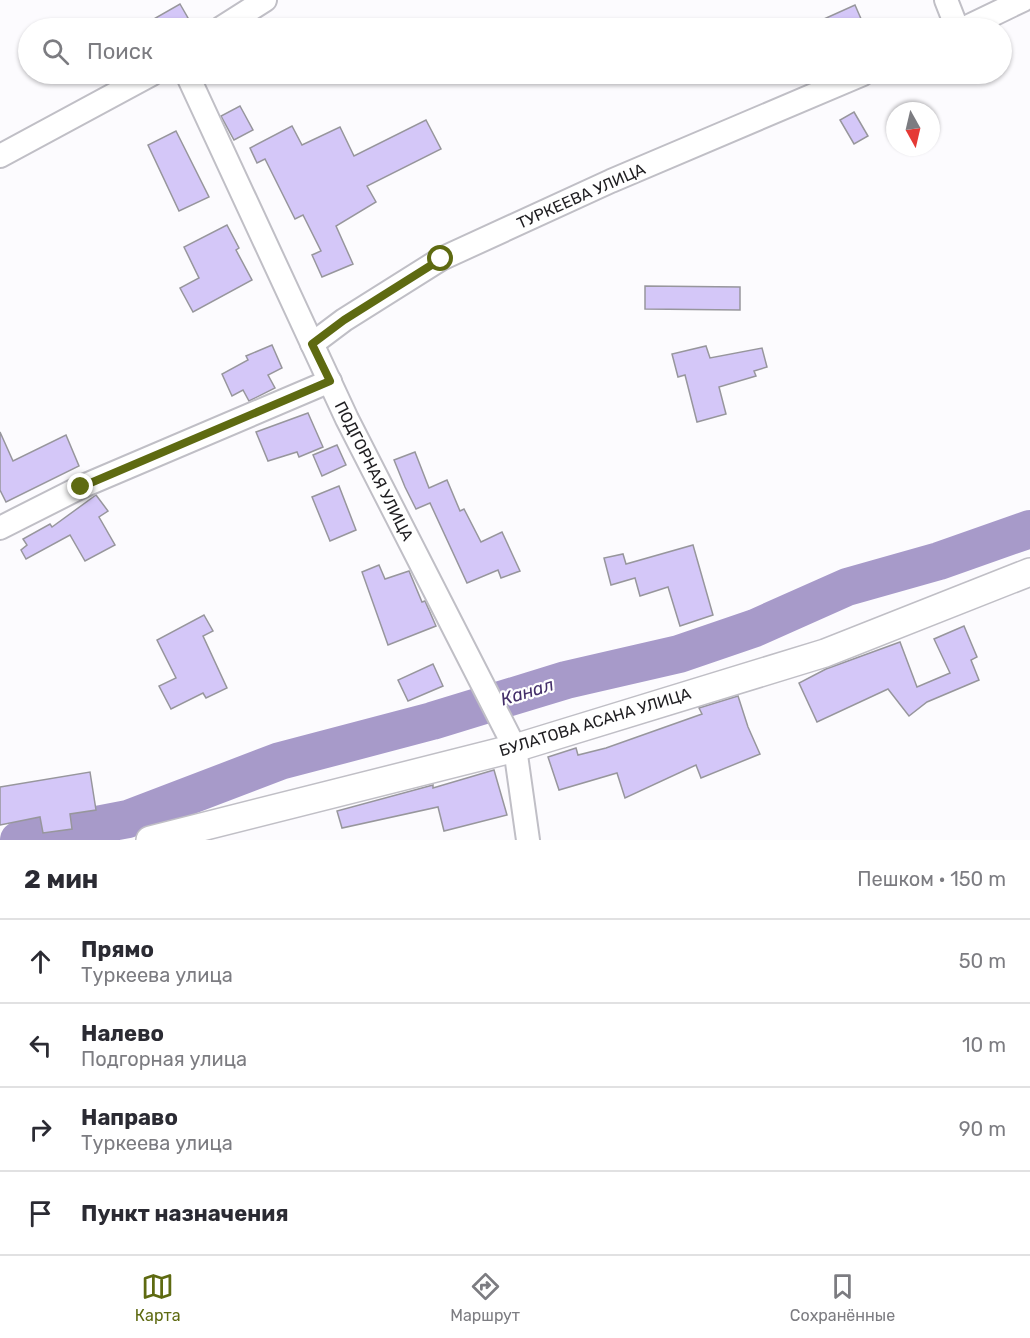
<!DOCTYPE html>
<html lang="ru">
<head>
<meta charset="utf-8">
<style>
  :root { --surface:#fff; --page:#f2f2f3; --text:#2b2b33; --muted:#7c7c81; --line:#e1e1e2; --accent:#5e6a11 }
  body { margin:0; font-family:Rubik,sans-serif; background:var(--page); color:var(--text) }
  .compass { position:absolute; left:886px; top:102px; width:54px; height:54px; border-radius:50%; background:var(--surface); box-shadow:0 2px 4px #0004; rotate:172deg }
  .stop { position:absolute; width:18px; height:18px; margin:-14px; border:4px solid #5e6a11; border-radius:50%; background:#fff }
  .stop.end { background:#5e6a11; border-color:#fff; box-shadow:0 2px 6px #0008 }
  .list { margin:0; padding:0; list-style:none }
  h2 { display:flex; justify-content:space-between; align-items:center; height:78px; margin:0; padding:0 24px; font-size:26px }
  h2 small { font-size:20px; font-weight:400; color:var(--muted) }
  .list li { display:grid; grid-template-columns:39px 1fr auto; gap:18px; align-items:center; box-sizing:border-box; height:84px; padding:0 24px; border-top:2px solid var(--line) }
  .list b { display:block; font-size:22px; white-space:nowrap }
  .list p { margin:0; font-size:20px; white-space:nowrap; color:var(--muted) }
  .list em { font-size:20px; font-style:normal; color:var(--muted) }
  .icon { flex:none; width:33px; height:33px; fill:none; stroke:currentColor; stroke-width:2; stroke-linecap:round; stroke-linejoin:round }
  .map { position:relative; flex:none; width:1030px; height:840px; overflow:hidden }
  .search { position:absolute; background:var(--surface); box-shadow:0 2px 4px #0004; left:18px; right:18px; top:18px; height:66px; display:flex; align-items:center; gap:15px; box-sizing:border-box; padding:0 21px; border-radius:33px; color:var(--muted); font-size:22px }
  .sheet { height:414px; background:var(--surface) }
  nav { display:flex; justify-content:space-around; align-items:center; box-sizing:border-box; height:84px; border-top:2px solid var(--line); background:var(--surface); font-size:16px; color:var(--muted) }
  nav a { display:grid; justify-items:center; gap:3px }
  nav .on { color:var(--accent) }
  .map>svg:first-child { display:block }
</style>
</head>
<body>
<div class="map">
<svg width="1030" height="840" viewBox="0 0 1030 840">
  <rect width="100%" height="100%" fill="#fcfbfe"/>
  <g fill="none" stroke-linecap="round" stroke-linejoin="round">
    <path stroke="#a79ac9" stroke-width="38" d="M 19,840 L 128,819 L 280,761 L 432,721 L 566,680 L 679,654 L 755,628 L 847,587 L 939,561 L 1030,529"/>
  </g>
  <g fill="#d4c7f8" stroke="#97969c" stroke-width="1.5">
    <path d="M 180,4 L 188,18 L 170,28 L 138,28 Z"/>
    <path d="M 855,5 L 865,28 L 804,28 Z"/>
    <path d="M 240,106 L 253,130 L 234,140 L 221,116 Z"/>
    <path d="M 854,112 L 868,136 L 854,144 L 840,120 Z"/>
    <path d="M 426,120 L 441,149 L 367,186 L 376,202 L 336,226 L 353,264 L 322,277 L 312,255 L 321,251 L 303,215 L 295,219 L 265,159 L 257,163 L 250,148 L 292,126 L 302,145 L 340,127 L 354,156 Z"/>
    <path d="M 176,131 L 209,197 L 179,211 L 148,145 Z"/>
    <path d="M 227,225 L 239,248 L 236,250 L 252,280 L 193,312 L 180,288 L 199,278 L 184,247 Z"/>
    <path d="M 645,286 L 740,287 L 740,310 L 645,309 Z"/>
    <path d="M 272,345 L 282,368 L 268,375 L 275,388 L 249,401 L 243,390 L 232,396 L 222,374 L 248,360 L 246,356 Z"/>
    <path d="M 706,346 L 710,358 L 762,348 L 767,367 L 754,371 L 756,376 L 719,387 L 726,414 L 697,422 L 685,375 L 678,377 L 672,354 Z"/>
    <path d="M 308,413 L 323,447 L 299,457 L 297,452 L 268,461 L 256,432 Z"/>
    <path d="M 0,432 L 13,461 L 66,435 L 79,466 L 6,502 L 0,490 Z"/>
    <path d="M 337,445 L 346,465 L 322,476 L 313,455 Z"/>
    <path d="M 415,452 L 429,488 L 447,480 L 460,511 L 464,509 L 481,542 L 502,532 L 520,571 L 501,578 L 498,570 L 467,583 L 430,503 L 416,509 L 405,487 L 394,460 Z"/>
    <path d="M 339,486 L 356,530 L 330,541 L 312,497 Z"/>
    <path d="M 96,495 L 108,511 L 99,517 L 115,545 L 85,561 L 70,535 L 26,559 L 21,550 L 27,545 L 23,539 L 50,524 L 52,527 Z"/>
    <path d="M 693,545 L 713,615 L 680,626 L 668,587 L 640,596 L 635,578 L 611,585 L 604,558 L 623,554 L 626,564 Z"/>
    <path d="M 379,565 L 385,579 L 409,571 L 422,602 L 425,601 L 436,626 L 388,645 L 362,572 Z"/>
    <path d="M 204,615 L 213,631 L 203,636 L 227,688 L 206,698 L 203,693 L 171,709 L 159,686 L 176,678 L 157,640 Z"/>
    <path d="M 964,626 L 977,657 L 971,660 L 979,680 L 927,702 L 909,716 L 888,689 L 817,722 L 799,683 L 826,669 L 900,642 L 917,687 L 950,673 L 934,639 Z"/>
    <path d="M 433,664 L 443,686 L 408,701 L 398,680 Z"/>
    <path d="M 738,696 L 748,727 L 760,754 L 701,778 L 696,765 L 625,798 L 617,773 L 559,790 L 548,757 L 576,748 L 578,755 L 606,748 L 702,714 L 699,708 Z"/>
    <path d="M 494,770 L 507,815 L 444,831 L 438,807 L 342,828 L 337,811 L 433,785 L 433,788 Z"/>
    <path d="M 90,772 L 96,810 L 70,814 L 72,829 L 43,833 L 40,817 L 0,825 L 0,787 Z"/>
  </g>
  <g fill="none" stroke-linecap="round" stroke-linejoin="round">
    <defs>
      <g id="minor">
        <path d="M 946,0 L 957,28"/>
        <path d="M 221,28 L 265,0"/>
        <path d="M 965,28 L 1023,0"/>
        <path d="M 187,74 L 347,419 L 515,748 L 528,840"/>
        <path d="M 0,156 L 152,74"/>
        <path d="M 312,344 L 344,320 L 441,259 L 611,181 L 863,74"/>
        <path d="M 0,528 L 81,487 L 330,381"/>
      </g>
      <path id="tertiary" d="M 150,840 L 515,748 L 825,653 L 1030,572"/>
    </defs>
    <use href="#minor" stroke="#c0bfc6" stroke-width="26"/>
    <use href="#tertiary" stroke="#c0bfc6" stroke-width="30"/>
    <use href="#minor" stroke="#fff" stroke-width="22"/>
    <use href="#tertiary" stroke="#fff" stroke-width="27"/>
  </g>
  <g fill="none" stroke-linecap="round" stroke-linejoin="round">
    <path stroke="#5e6a11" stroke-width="8" d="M 81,487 L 330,381 L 312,344 L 344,320 L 441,259"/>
  </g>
  <g text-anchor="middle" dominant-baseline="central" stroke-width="4.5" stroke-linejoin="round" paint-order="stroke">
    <g font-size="16" fill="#1f1e21" stroke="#fff">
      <text transform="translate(581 196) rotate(-24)">ТУРКЕЕВА УЛИЦА</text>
      <text transform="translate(374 471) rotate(63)">ПОДГОРНАЯ УЛИЦА</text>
      <text transform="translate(595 722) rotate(-17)">БУЛАТОВА АСАНА УЛИЦА</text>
    </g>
    <g font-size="18" font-style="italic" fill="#442f6a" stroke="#fff">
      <text transform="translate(527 692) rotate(-17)">Канал</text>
    </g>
  </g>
</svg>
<svg class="compass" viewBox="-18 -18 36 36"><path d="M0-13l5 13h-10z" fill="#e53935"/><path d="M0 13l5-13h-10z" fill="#7c7c81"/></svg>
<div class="stop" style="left:441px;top:259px"></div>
<div class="stop end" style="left:81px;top:487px"></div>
<div class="search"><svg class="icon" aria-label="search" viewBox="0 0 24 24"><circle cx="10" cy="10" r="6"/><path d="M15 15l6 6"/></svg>Поиск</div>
</div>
<section class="sheet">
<h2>2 мин<small>Пешком · 150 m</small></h2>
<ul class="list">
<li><svg class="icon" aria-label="ahead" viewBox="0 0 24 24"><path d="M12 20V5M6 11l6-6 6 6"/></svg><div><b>Прямо</b><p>Туркеева улица</p></div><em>50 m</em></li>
<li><svg class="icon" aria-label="left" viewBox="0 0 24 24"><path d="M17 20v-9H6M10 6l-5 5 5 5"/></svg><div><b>Налево</b><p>Подгорная улица</p></div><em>10 m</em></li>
<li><svg class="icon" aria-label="right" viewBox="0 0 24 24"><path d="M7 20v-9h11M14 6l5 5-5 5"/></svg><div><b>Направо</b><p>Туркеева улица</p></div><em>90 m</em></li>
<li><svg class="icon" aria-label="arrive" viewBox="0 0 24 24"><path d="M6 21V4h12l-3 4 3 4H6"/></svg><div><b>Пункт назначения</b></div></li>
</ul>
</section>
<nav>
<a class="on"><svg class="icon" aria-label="map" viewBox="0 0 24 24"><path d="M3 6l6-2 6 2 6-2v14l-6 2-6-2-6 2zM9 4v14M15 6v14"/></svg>Карта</a>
<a><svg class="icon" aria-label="directions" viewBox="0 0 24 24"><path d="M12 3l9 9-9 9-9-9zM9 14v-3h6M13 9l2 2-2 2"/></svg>Маршрут</a>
<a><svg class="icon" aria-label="saved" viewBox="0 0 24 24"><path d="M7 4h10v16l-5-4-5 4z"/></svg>Сохранённые</a>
</nav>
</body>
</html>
